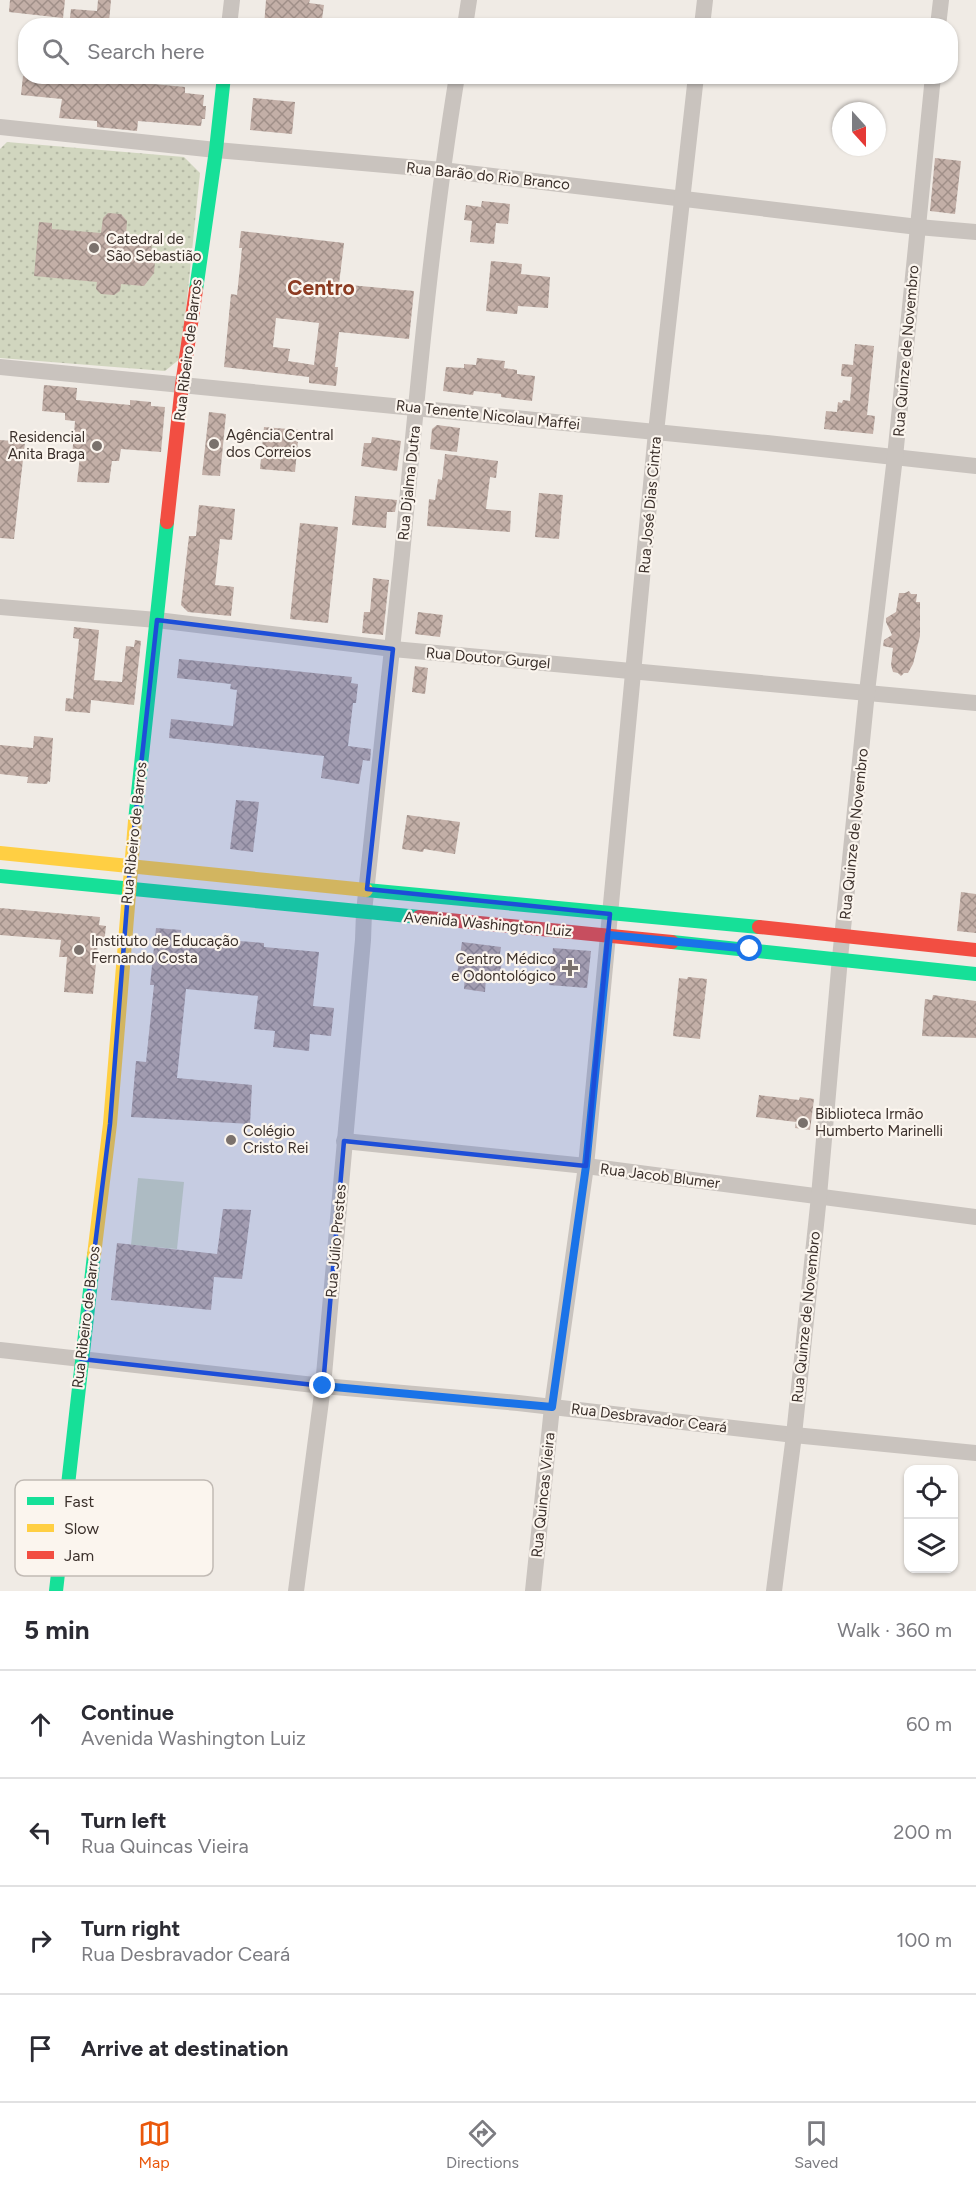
<!DOCTYPE html>
<html lang="en">
<head>
<meta charset="utf-8">
<style>
  :root { --surface:#fff; --page:#f7f7f7; --text:#2b2b33; --muted:#7c7c81; --line:#e1e1e2; --accent:#ea580c }
  body { margin:0; font-family:Figtree,sans-serif; background:var(--page); color:var(--text) }
  .controls { position:absolute; right:18px; bottom:18px; display:grid; overflow:hidden; border-radius:12px; box-shadow:0 2px 4px #0004 }
  .controls button { width:54px; height:54px; display:grid; place-items:center; padding:0; border:0; border-bottom:2px solid var(--line); background:var(--surface); color:var(--text); font:30px sans-serif }
  .compass { position:absolute; left:832px; top:102px; width:54px; height:54px; border-radius:50%; background:var(--surface); box-shadow:0 2px 4px #0004; rotate:159deg }
  .stop { position:absolute; width:18px; height:18px; margin:-14px; border:4px solid #1a73e8; border-radius:50%; background:#fff }
  .stop.end { background:#1a73e8; border-color:#fff; box-shadow:0 2px 6px #0008 }
  .list { margin:0; padding:0; list-style:none }
  h2 { display:flex; justify-content:space-between; align-items:center; height:78px; margin:0; padding:0 24px; font-size:26px }
  h2 small { font-size:20px; font-weight:400; color:var(--muted) }
  .list li { display:grid; grid-template-columns:39px 1fr auto; gap:18px; align-items:center; box-sizing:border-box; height:108px; padding:0 24px; border-top:2px solid var(--line) }
  .list b { display:block; font-size:22px; white-space:nowrap }
  .list p { margin:0; font-size:20px; white-space:nowrap; color:var(--muted) }
  .list em { font-size:20px; font-style:normal; color:var(--muted) }
  .icon { flex:none; width:33px; height:33px; fill:none; stroke:currentColor; stroke-width:2; stroke-linecap:round; stroke-linejoin:round }
  .map { position:relative; flex:none; width:976px; height:1591px; overflow:hidden }
  .search { position:absolute; background:var(--surface); box-shadow:0 2px 4px #0004; left:18px; right:18px; top:18px; height:66px; display:flex; align-items:center; gap:15px; box-sizing:border-box; padding:0 21px; border-radius:24px; color:var(--muted); font-size:22px }
  .sheet { height:510px; background:var(--surface) }
  nav { display:flex; justify-content:space-around; align-items:center; box-sizing:border-box; height:84px; border-top:2px solid var(--line); background:var(--surface); font-size:16px; color:var(--muted) }
  nav a { display:grid; justify-items:center; gap:3px }
  nav .on { color:var(--accent) }
  .map>svg:first-child { display:block }
</style>
</head>
<body>
<div class="map">
<svg width="976" height="1591" viewBox="0 0 976 1591">
  <defs>
    <pattern id="park-dots" width="8" height="8" patternUnits="userSpaceOnUse" patternTransform="scale(1.5)"><rect width="8" height="8" fill="#d1d6bf"/><path d="M2 2h.1M6 6h.1" fill="none" stroke="#b4b8a4" stroke-width="1.8" stroke-linecap="round"/></pattern>
    <pattern id="building-cross-hatch" width="8" height="8" patternUnits="userSpaceOnUse" patternTransform="scale(1.5)"><rect width="8" height="8" fill="#c3afa7"/><path d="M0 0l8 8M0 8l8-8" fill="none" stroke="#a08f88"/></pattern>
  </defs>
  <rect width="100%" height="100%" fill="#f0ebe5"/>
  <path fill="#d1d6bf" d="M 138,1178 L 184,1182 L 177,1249 L 131,1245 Z"/>
  <path fill="url(#park-dots)" d="M 7,142 L 184,157 L 200,173 L 181,358 L 165,371 L 0,358 L 0,149 Z"/>
  <g fill="url(#building-cross-hatch)" fill-rule="evenodd">
    <path d="M 10,0 L 65,0 L 63,18 L 9,12 Z"/>
    <path d="M 98,0 L 111,0 L 109,22 L 101,21 L 100,26 L 69,26 L 71,9 L 97,11 Z"/>
    <path d="M 266,0 L 310,0 L 309,3 L 324,5 L 321,26 L 264,26 Z"/>
    <path d="M 23,76 L 142,76 L 142,83 L 185,87 L 185,93 L 204,95 L 203,106 L 206,106 L 205,119 L 202,119 L 201,126 L 138,121 L 137,131 L 97,127 L 97,121 L 59,118 L 62,99 L 21,95 Z"/>
    <path d="M 253,98 L 295,102 L 292,134 L 250,130 Z"/>
    <path d="M 935,158 L 961,161 L 955,214 L 930,211 Z"/>
    <path d="M 482,201 L 510,204 L 508,224 L 496,223 L 494,244 L 470,242 L 472,221 L 464,220 L 466,205 L 481,207 Z"/>
    <path d="M 108,213 L 121,214 L 127,221 L 126,235 L 148,237 L 152,242 L 151,254 L 155,262 L 154,273 L 144,286 L 121,284 L 120,291 L 114,295 L 101,294 L 96,289 L 97,282 L 34,276 L 39,222 L 52,223 L 52,229 L 101,233 L 103,218 Z"/>
    <path d="M 241,231 L 344,243 L 339,284 L 414,291 L 409,339 L 339,332 L 335,367 L 338,367 L 336,386 L 309,383 L 309,377 L 224,367 L 231,294 L 237,295 L 242,248 L 239,248 ZM 276,318 L 319,323 L 314,365 L 288,361 L 290,349 L 273,347 Z"/>
    <path d="M 491,261 L 522,264 L 521,274 L 550,277 L 548,308 L 518,306 L 517,314 L 486,311 Z"/>
    <path d="M 855,344 L 874,346 L 867,415 L 875,416 L 873,434 L 824,429 L 826,411 L 837,412 L 838,402 L 842,403 L 843,400 L 850,401 L 852,377 L 841,376 L 842,364 L 853,365 Z"/>
    <path d="M 477,358 L 505,361 L 504,368 L 517,370 L 517,374 L 535,376 L 532,401 L 501,397 L 501,394 L 474,391 L 473,395 L 443,391 L 446,367 L 464,368 L 464,364 L 476,365 Z"/>
    <path d="M 44,385 L 77,388 L 76,400 L 130,405 L 130,400 L 151,402 L 151,406 L 165,407 L 161,452 L 121,449 L 119,461 L 112,461 L 109,483 L 77,482 L 80,456 L 72,456 L 75,421 L 65,420 L 65,413 L 42,411 Z"/>
    <path d="M 209,412 L 226,414 L 220,476 L 202,475 Z"/>
    <path d="M 437,425 L 460,428 L 457,452 L 430,449 L 432,429 Z"/>
    <path d="M 264,427 L 299,430 L 295,472 L 260,469 Z"/>
    <path d="M 372,437 L 401,441 L 397,471 L 361,466 L 364,443 L 371,443 Z"/>
    <path d="M 0,440 L 25,442 L 14,539 L 0,538 Z"/>
    <path d="M 445,454 L 498,461 L 496,478 L 490,477 L 486,509 L 511,511 L 510,532 L 427,526 L 429,499 L 435,500 L 438,479 L 442,480 Z"/>
    <path d="M 539,493 L 563,495 L 559,539 L 535,537 Z"/>
    <path d="M 355,496 L 397,500 L 395,512 L 387,512 L 386,528 L 352,525 Z"/>
    <path d="M 199,505 L 235,509 L 232,540 L 220,539 L 215,585 L 234,587 L 231,616 L 188,612 L 181,605 L 189,536 L 196,536 Z"/>
    <path d="M 300,523 L 338,527 L 328,623 L 290,619 Z"/>
    <path d="M 373,578 L 389,580 L 383,635 L 362,633 L 364,612 L 370,612 Z"/>
    <path d="M 909,591 L 911,594 L 917,594 L 916,602 L 920,602 L 920,636 L 913,664 L 908,673 L 904,673 L 901,676 L 898,673 L 893,672 L 891,665 L 893,648 L 883,646 L 884,640 L 892,635 L 886,622 L 886,618 L 896,612 L 899,593 L 905,593 Z"/>
    <path d="M 418,612 L 443,615 L 440,637 L 415,634 Z"/>
    <path d="M 74,627 L 99,630 L 94,680 L 122,682 L 126,646 L 134,647 L 135,640 L 141,641 L 134,705 L 91,700 L 90,713 L 65,711 L 66,698 L 73,699 L 79,639 L 73,638 Z"/>
    <path d="M 179,659 L 352,677 L 351,683 L 358,684 L 356,703 L 353,703 L 348,746 L 371,749 L 370,761 L 363,760 L 359,784 L 321,778 L 324,756 L 169,738 L 171,719 L 233,726 L 237,690 L 230,689 L 231,684 L 177,678 Z"/>
    <path d="M 415,666 L 428,668 L 425,694 L 412,692 Z"/>
    <path d="M 34,736 L 53,738 L 50,782 L 48,781 L 47,784 L 27,783 L 28,777 L 0,774 L 0,745 L 33,748 Z"/>
    <path d="M 236,800 L 259,802 L 253,852 L 230,849 Z"/>
    <path d="M 407,815 L 460,822 L 455,854 L 424,849 L 423,852 L 402,849 Z"/>
    <path d="M 961,892 L 976,894 L 976,933 L 957,931 Z"/>
    <path d="M 0,908 L 100,917 L 99,925 L 106,926 L 104,944 L 98,943 L 93,994 L 64,992 L 67,957 L 59,957 L 61,940 L 0,935 Z"/>
    <path d="M 156,928 L 181,930 L 180,940 L 239,946 L 239,941 L 264,943 L 264,947 L 319,952 L 313,1006 L 334,1008 L 331,1036 L 310,1034 L 309,1051 L 273,1047 L 275,1031 L 254,1029 L 258,996 L 186,989 L 177,1078 L 252,1085 L 250,1124 L 131,1117 L 136,1061 L 146,1062 L 154,985 L 150,985 Z"/>
    <path d="M 462,942 L 501,947 L 499,960 L 502,960 L 500,977 L 497,977 L 497,979 L 486,978 L 485,992 L 464,989 L 465,975 L 457,974 Z"/>
    <path d="M 553,948 L 591,951 L 587,988 L 549,985 Z"/>
    <path d="M 688,977 L 707,979 L 700,1039 L 673,1036 L 679,978 L 687,979 Z"/>
    <path d="M 933,995 L 976,1001 L 976,1038 L 922,1036 L 925,999 L 932,1000 Z"/>
    <path d="M 759,1095 L 799,1100 L 800,1097 L 814,1099 L 810,1130 L 795,1128 L 796,1122 L 756,1117 Z"/>
    <path d="M 223,1209 L 251,1210 L 242,1279 L 214,1277 L 211,1310 L 111,1300 L 117,1243 L 217,1254 Z"/>
  </g>
  <g fill="none" stroke-linecap="round" stroke-linejoin="round">
    <g stroke="#c9c3be" stroke-width="16">
      <path d="M 229,26 L 232,0"/>
      <path d="M 465,26 L 469,0"/>
      <path d="M 702,26 L 705,0"/>
      <path d="M 938,26 L 941,0"/>
      <path d="M 0,127 L 216,150 L 442,170 L 918,227 L 976,232"/>
      <path d="M 0,367 L 767,443 L 976,466"/>
      <path d="M 0,607 L 157,620 L 393,649 L 976,703"/>
      <path d="M 344,1141 L 586,1166 L 976,1217"/>
      <path d="M 0,1350 L 323,1386 L 518,1403 L 794,1435 L 976,1453"/>
      <path d="M 296,1591 L 323,1386 L 363,940 L 364,912 C 377,793 390,674 402,555 C 417,395 431,235 457,76"/>
      <path d="M 533,1591 L 552,1407 L 586,1166 L 656,432 L 696,76"/>
      <path d="M 774,1591 L 794,1435 L 819,1196 L 840,958 L 867,692 L 895,457 L 933,76"/>
    </g>
    <g stroke="#16e098" stroke-width="14">
      <path d="M 196,290 L 216,150 L 224,76"/>
      <path d="M 135,821 L 167,522"/>
      <path d="M 0,876 L 419,917"/>
      <path d="M 366,890 L 759,927"/>
      <path d="M 672,942 L 976,974"/>
      <path d="M 56,1591 L 94,1255"/>
    </g>
    <g stroke="#ffcf43" stroke-width="14">
      <path d="M 0,853 L 366,890"/>
      <path d="M 94,1255 L 110,1124 L 135,821"/>
    </g>
    <g stroke="#f24e42" stroke-width="14">
      <path d="M 167,522 L 182,385 L 196,290"/>
      <path d="M 419,917 L 672,942"/>
      <path d="M 759,927 L 976,950"/>
    </g>
  </g>
  <g fill="none" stroke-linecap="round" stroke-linejoin="round">
    <path stroke="#1a73e8" stroke-width="8" d="M 323,1386 L 552,1407 L 586,1166 L 609,935 L 750,949"/>
  </g>
  <path fill="#1d4ed8" fill-opacity="0.2" stroke="#1d4ed8" stroke-width="4.5" stroke-linejoin="round" d="M 157,620 L 393,649 L 367,889 L 610,914 L 586,1166 L 344,1141 L 323,1386 L 81,1359 L 110,1124 L 130,866 Z"/>
  <g fill="#7a716c" stroke="#fbf5ee" stroke-width="2">
    <circle cx="94" cy="248" r="6"/>
    <circle cx="214" cy="444" r="6"/>
    <circle cx="97" cy="446" r="6"/>
    <circle cx="79" cy="950" r="6"/>
    <path d="M567 959h6v6h6v6h-6v6h-6v-6h-6v-6h6z"/>
    <circle cx="803" cy="1123" r="6"/>
    <circle cx="231" cy="1140" r="6"/>
  </g>
  <g text-anchor="middle" dominant-baseline="central" stroke-width="4.5" stroke-linejoin="round" paint-order="stroke">
    <g font-size="15" fill="#3b302b" stroke="#fbf5ee">
      <text transform="translate(488 176) rotate(6)">Rua Barão do Rio Branco</text>
      <text transform="translate(188 350) rotate(-83)">Rua Ribeiro de Barros</text>
      <text transform="translate(906 351) rotate(-85)">Rua Quinze de Novembro</text>
      <text transform="translate(488 415) rotate(6)">Rua Tenente Nicolau Maffei</text>
      <text transform="translate(409 483) rotate(-84)">Rua Djalma Dutra</text>
      <text transform="translate(650 505) rotate(-85)">Rua José Dias Cintra</text>
      <text transform="translate(488 658) rotate(5)">Rua Doutor Gurgel</text>
      <text transform="translate(134 833) rotate(-84)">Rua Ribeiro de Barros</text>
      <text transform="translate(854 834) rotate(-84)">Rua Quinze de Novembro</text>
      <text transform="translate(488 924) rotate(5)">Avenida Washington Luiz</text>
      <text transform="translate(660 1176) rotate(7)">Rua Jacob Blumer</text>
      <text transform="translate(336 1241) rotate(-85)">Rua Júlio Prestes</text>
      <text transform="translate(86 1317) rotate(-83)">Rua Ribeiro de Barros</text>
      <text transform="translate(806 1317) rotate(-84)">Rua Quinze de Novembro</text>
      <text transform="translate(649 1418) rotate(7)">Rua Desbravador Ceará</text>
      <text transform="translate(543 1495) rotate(-84)">Rua Quincas Vieira</text>
    </g>
    <g font-size="15" fill="#3b302b" stroke="#fbf5ee" text-anchor="start">
      <text x="106" y="239">Catedral de<tspan x="106" dy="17">São Sebastião</tspan></text>
      <text x="226" y="435">Agência Central<tspan x="226" dy="17">dos Correios</tspan></text>
      <text x="85" y="437" text-anchor="end">Residencial<tspan x="85" dy="17">Anita Braga</tspan></text>
      <text x="91" y="941">Instituto de Educação<tspan x="91" dy="17">Fernando Costa</tspan></text>
      <text x="556" y="959" text-anchor="end">Centro Médico<tspan x="556" dy="17">e Odontológico</tspan></text>
      <text x="815" y="1114">Biblioteca Irmão<tspan x="815" dy="17">Humberto Marinelli</tspan></text>
      <text x="243" y="1131">Colégio<tspan x="243" dy="17">Cristo Rei</tspan></text>
    </g>
    <g font-size="21" font-weight="bold" fill="#8c3b22" stroke="#fbf5ee">
      <text x="321" y="287">Centro</text>
    </g>
  </g>
  <rect x="15" y="1480" width="198" height="96" rx="9" fill="#fbf5ee" stroke="#c1bab4" stroke-width="1.5"/>
  <rect x="27" y="1497" width="27" height="8" fill="#16e098"/>
  <rect x="27" y="1524" width="27" height="8" fill="#ffcf43"/>
  <rect x="27" y="1551" width="27" height="8" fill="#f24e42"/>
  <g font-size="16" fill="#3b302b">
    <text x="64" y="1507">Fast</text>
    <text x="64" y="1534">Slow</text>
    <text x="64" y="1561">Jam</text>
  </g>
</svg>
<div class="controls">
<button><svg class="icon" aria-label="locate" viewBox="0 0 24 24"><circle cx="12" cy="12" r="6"/><path d="M12 2v4M12 18v4M2 12h4M18 12h4"/></svg></button>
<button><svg class="icon" aria-label="layers" viewBox="0 0 24 24"><path d="M12 4l9 5-9 5-9-5zM3 14l9 5 9-5"/></svg></button>
</div>
<svg class="compass" viewBox="-18 -18 36 36"><path d="M0-13l5 13h-10z" fill="#e53935"/><path d="M0 13l5-13h-10z" fill="#7c7c81"/></svg>
<div class="stop" style="left:750px;top:949px"></div>
<div class="stop end" style="left:323px;top:1386px"></div>
<div class="search"><svg class="icon" aria-label="search" viewBox="0 0 24 24"><circle cx="10" cy="10" r="6"/><path d="M15 15l6 6"/></svg>Search here</div>
</div>
<section class="sheet">
<h2>5 min<small>Walk · 360 m</small></h2>
<ul class="list">
<li><svg class="icon" aria-label="ahead" viewBox="0 0 24 24"><path d="M12 20V5M6 11l6-6 6 6"/></svg><div><b>Continue</b><p>Avenida Washington Luiz</p></div><em>60 m</em></li>
<li><svg class="icon" aria-label="left" viewBox="0 0 24 24"><path d="M17 20v-9H6M10 6l-5 5 5 5"/></svg><div><b>Turn left</b><p>Rua Quincas Vieira</p></div><em>200 m</em></li>
<li><svg class="icon" aria-label="right" viewBox="0 0 24 24"><path d="M7 20v-9h11M14 6l5 5-5 5"/></svg><div><b>Turn right</b><p>Rua Desbravador Ceará</p></div><em>100 m</em></li>
<li><svg class="icon" aria-label="arrive" viewBox="0 0 24 24"><path d="M6 21V4h12l-3 4 3 4H6"/></svg><div><b>Arrive at destination</b></div></li>
</ul>
</section>
<nav>
<a class="on"><svg class="icon" aria-label="map" viewBox="0 0 24 24"><path d="M3 6l6-2 6 2 6-2v14l-6 2-6-2-6 2zM9 4v14M15 6v14"/></svg>Map</a>
<a><svg class="icon" aria-label="directions" viewBox="0 0 24 24"><path d="M12 3l9 9-9 9-9-9zM9 14v-3h6M13 9l2 2-2 2"/></svg>Directions</a>
<a><svg class="icon" aria-label="saved" viewBox="0 0 24 24"><path d="M7 4h10v16l-5-4-5 4z"/></svg>Saved</a>
</nav>
</body>
</html>
